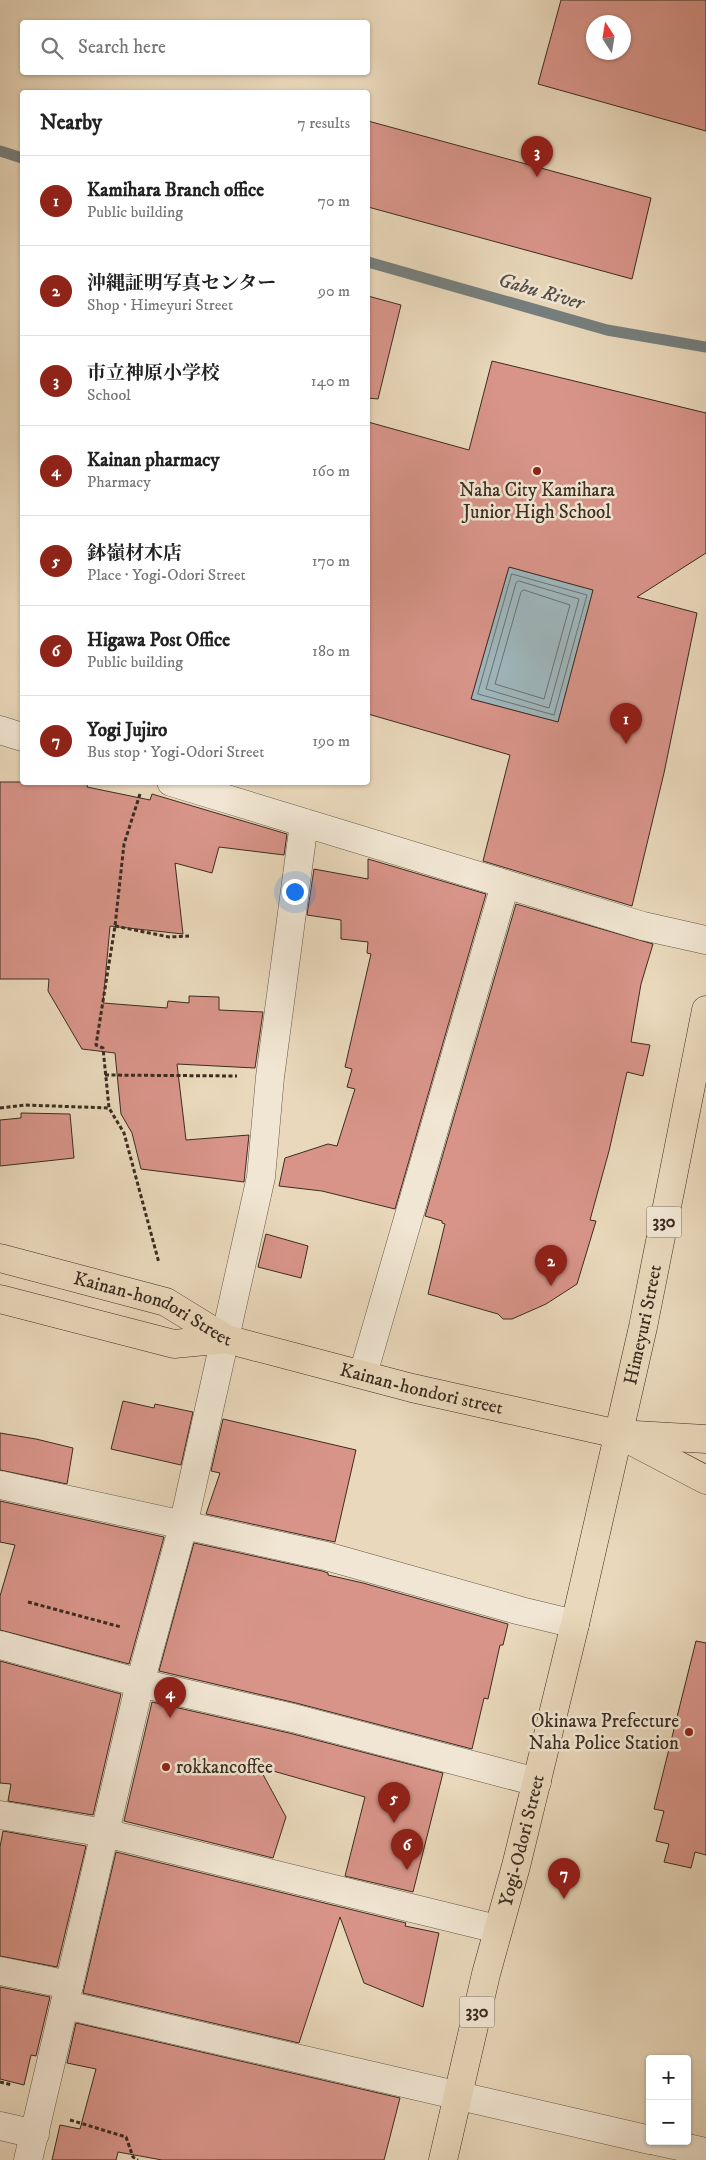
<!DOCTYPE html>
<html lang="en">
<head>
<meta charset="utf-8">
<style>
  :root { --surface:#fff; --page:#f2f2f2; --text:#222; --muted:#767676; --line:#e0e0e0; --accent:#8f2418 }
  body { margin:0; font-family:"IM FELL DW Pica","Noto Serif JP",serif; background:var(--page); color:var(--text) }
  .controls { position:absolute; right:15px; bottom:15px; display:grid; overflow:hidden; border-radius:5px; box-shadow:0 1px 4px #0004 }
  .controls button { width:45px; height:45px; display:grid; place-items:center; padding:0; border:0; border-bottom:1px solid var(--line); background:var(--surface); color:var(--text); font:25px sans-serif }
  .compass { position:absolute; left:586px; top:15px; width:45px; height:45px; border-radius:50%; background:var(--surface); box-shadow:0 1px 4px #0004; rotate:348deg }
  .you { position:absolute; left:294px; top:891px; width:18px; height:18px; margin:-12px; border:4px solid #fff; border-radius:50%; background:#1a73e8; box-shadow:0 0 0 8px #1a73e833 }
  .badge { display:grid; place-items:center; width:32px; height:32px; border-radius:50%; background:var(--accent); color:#fff; font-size:16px; font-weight:700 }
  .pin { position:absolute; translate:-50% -41px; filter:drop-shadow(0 1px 2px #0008) }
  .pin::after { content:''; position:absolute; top:26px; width:18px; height:15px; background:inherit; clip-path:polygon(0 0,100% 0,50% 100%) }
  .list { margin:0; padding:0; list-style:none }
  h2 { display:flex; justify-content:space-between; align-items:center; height:65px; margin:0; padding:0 20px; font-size:21px }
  h2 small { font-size:16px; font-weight:400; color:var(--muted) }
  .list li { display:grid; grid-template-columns:32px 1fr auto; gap:15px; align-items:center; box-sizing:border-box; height:90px; padding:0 20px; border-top:1px solid var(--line) }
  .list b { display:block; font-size:19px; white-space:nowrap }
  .list p { margin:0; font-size:16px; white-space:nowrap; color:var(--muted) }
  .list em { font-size:16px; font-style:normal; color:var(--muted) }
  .icon { flex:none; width:28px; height:28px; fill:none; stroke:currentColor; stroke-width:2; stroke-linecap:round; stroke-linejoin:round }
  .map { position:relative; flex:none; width:706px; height:2160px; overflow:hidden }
  .search { position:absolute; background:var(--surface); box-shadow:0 1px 4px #0004; left:20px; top:20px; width:350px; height:55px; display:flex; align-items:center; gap:12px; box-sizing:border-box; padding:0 18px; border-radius:5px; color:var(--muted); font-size:19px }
  .panel { position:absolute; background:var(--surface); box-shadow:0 1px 4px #0004; left:20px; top:90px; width:350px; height:695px; border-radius:5px }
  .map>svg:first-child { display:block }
</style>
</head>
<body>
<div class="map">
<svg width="706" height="2160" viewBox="0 0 706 2160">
  <rect width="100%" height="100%" fill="#e9d8bb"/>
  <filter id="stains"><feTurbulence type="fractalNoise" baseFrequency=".004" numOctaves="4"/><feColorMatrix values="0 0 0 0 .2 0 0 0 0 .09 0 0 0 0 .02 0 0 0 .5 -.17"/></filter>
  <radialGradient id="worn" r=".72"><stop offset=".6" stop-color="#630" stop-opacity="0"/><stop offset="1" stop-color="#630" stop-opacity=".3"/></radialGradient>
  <path fill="#9eb6bc" stroke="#767f7e" d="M 509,567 L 593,590 L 558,722 L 471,699 Z"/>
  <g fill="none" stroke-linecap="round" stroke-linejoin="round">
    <g stroke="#6c716e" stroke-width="1">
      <path d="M 512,574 L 587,595 L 554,715 L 478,694 Z"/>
      <path d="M 519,581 L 579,599 L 549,708 L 486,689 L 516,583 Z"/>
      <path d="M 524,590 L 570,605 L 544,699 L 495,684 L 521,592 Z"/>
    </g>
    <g stroke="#767f7e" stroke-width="11">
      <path d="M 0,151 L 22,158"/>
      <path d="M 368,262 L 607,330 L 706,347"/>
    </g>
  </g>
  <g fill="#d89489" stroke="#3b2c21" fill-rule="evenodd">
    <path d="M 561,0 L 706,0 L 706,131 L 538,84 ZM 594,22 L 624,22 L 624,52 L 594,52 Z"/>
    <path d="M 368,121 L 651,198 L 632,279 L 368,207 Z"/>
    <path d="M 368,296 L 401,305 L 378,399 L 368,398 Z"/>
    <path d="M 492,361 L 706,413 L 706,553 L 637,597 L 697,613 L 664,773 L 632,906 L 483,861 L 510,755 L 368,714 L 368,422 L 469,450 ZM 509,567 L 593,590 L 558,722 L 471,699 Z"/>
    <path d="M 0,782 L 88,782 L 87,787 L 150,800 L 152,794 L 287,834 L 284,855 L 219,847 L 212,873 L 175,863 L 183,934 L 110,926 L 103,1003 L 167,1008 L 168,1001 L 189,1003 L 189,996 L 219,997 L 219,1010 L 263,1012 L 255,1068 L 177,1064 L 186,1140 L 249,1135 L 244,1182 L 141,1169 L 132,1133 L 121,1114 L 115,1053 L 82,1049 L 48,991 L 49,979 L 0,979 Z"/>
    <path d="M 368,859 L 486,894 L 395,1209 L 322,1191 L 279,1186 L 285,1158 L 328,1144 L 337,1146 L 355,1089 L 347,1087 L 352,1069 L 345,1067 L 371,954 L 367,953 L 368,942 L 341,939 L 341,920 L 307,915 L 314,869 L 368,879 Z"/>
    <path d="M 516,904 L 653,944 L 641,984 L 631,1042 L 650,1045 L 643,1076 L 627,1072 L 609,1151 L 590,1220 L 596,1221 L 577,1284 L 546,1304 L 512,1319 L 503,1319 L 498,1314 L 428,1294 L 445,1224 L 442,1223 L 442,1221 L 425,1216 Z"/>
    <path d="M 21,1113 L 70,1114 L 74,1158 L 0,1166 L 0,1120 L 21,1118 Z"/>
    <path d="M 266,1234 L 308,1246 L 301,1278 L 258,1267 Z"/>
    <path d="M 123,1401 L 154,1408 L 155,1404 L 193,1412 L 181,1465 L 111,1449 Z"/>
    <path d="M 223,1419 L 356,1450 L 335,1542 L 206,1514 L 220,1473 L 211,1471 Z"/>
    <path d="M 0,1433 L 36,1439 L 73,1448 L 67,1484 L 0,1470 Z"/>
    <path d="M 0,1501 L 164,1537 L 129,1664 L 0,1630 L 0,1596 L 15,1545 L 0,1542 Z"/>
    <path d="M 194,1543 L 322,1571 L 328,1573 L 328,1575 L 363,1583 L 508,1624 L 503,1645 L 500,1645 L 488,1699 L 484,1698 L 472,1749 L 296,1703 L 159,1671 Z"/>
    <path d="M 696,1641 L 706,1643 L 706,1855 L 695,1852 L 691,1868 L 664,1862 L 669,1844 L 656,1841 L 664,1811 L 654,1809 Z"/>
    <path d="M 0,1661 L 121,1694 L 93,1815 L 8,1801 L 11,1784 L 0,1783 Z"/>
    <path d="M 152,1702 L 289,1733 L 443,1773 L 413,1892 L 345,1876 L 365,1797 L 259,1767 L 286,1817 L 273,1858 L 124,1821 Z"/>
    <path d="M 3,1831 L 86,1846 L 57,1967 L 0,1956 L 0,1847 Z"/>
    <path d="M 116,1852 L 406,1923 L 405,1926 L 439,1933 L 423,2007 L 364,1983 L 340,1917 L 299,2043 L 83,1993 Z"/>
    <path d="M 0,1987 L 50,1997 L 36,2056 L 31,2055 L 24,2085 L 0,2079 Z"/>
    <path d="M 76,2023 L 400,2098 L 384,2160 L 162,2160 L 118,2152 L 116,2160 L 52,2160 L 60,2125 L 80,2129 L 96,2069 L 67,2063 Z"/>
  </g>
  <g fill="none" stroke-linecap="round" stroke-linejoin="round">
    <defs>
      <g id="minor">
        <path d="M 0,730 L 22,737"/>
        <path d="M 171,782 L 643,926 L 706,940"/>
        <path d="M 363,1374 L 505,885"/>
        <path d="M 0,1485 L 326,1556 L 521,1611 L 575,1624"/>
        <path d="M 0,1645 L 140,1683 L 293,1718 L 537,1782"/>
        <path d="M 0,1815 L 105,1833 L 497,1929"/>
        <path d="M 0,1971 L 69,1985"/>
        <path d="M 66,2005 L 650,2140"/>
        <path d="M 0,2126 L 35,2134"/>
        <path d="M 656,2141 L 706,2152"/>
        <path d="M 28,2160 L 140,1683 L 183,1526 L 261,1177 L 270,1077 L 304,823"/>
      </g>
      <g id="major">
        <path id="s1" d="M 0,1258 L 166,1302 L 226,1339 L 412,1388 L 618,1434 L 706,1439"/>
        <path d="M 0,1299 L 174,1344 L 226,1339"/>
        <path d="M 626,1438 L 706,1480"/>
      </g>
      <g id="highway">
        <path id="s2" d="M 443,2160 L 486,1974 L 516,1866 L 575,1624 L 643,1327 L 706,1010"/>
      </g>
    </defs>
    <use href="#minor" stroke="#665748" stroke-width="29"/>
    <use href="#major" stroke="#3b2c21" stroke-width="29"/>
    <use href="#highway" stroke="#3b2c21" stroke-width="29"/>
    <g stroke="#3b2c21" stroke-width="3" stroke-dasharray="4 2.5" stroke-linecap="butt">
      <path d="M 140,794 L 124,844 L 115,926 L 96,1045 L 103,1048 L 109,1108 L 124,1133 L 159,1263"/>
      <path d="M 115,926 L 169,937 L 189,936"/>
      <path d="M 105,1075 L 237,1076"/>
      <path d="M 0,1108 L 25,1105 L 109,1108"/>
      <path d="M 28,1602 L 121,1627"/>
      <path d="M 0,2082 L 12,2085"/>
      <path d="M 70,2120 L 126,2137 L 133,2157 L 138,2160"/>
    </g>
    <use href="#minor" stroke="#f1e6d3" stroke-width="28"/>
    <use href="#major" stroke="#e9d8bb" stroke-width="28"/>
    <use href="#highway" stroke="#e9d8bb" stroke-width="28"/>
  </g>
  <g fill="#8f2418" stroke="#f1e6d3" stroke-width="2">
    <circle cx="537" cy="471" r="5"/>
    <circle cx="689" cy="1732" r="5"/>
    <circle cx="166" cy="1767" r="5"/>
  </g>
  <g text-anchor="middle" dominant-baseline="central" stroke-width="5" stroke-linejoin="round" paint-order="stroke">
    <g fill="#f1e6d3" stroke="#726456" stroke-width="1">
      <rect x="646.5" y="1206.5" width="35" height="31" rx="4"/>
      <rect x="459.5" y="1996.5" width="35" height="31" rx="4"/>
    </g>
    <g font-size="18" font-weight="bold" fill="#3b2c21">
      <text x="664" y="1222">330</text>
      <text x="477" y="2012">330</text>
    </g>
    <g font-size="19" fill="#3b2c21" stroke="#f1e6d3">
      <text x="537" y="490">Naha City Kamihara<tspan x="537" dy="22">Junior High School</tspan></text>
      <text x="679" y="1721" text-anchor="end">Okinawa Prefecture<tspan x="679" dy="22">Naha Police Station</tspan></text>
      <text x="176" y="1767" text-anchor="start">rokkancoffee</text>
    </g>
    <g font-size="19" fill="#3b2c21" stroke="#f1e6d3">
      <text stroke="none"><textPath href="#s1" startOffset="162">Kainan-hondori Street</textPath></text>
      <text stroke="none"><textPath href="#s2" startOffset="859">Himeyuri Street</textPath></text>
      <text stroke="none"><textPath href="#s1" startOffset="444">Kainan-hondori street</textPath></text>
      <text stroke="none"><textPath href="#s2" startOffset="329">Yogi-Odori Street</textPath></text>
    </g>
    <g font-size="20" font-style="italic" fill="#544e48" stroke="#f1e6d3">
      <text transform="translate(541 292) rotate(16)">Gabu River</text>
    </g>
  </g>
  <rect width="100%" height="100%" filter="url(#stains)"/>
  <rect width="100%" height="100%" fill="url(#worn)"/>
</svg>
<div class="controls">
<button>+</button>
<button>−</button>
</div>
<svg class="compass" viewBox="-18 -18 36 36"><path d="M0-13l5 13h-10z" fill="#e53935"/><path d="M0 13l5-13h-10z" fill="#767676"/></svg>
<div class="you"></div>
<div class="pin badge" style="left:626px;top:744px">1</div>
<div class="pin badge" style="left:551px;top:1286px">2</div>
<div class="pin badge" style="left:537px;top:177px">3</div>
<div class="pin badge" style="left:170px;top:1718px">4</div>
<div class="pin badge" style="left:394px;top:1823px">5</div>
<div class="pin badge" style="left:407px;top:1870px">6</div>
<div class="pin badge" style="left:564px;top:1899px">7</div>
<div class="search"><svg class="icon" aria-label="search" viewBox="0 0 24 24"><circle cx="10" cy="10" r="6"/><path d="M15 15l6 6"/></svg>Search here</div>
<section class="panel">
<h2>Nearby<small>7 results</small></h2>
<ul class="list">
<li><span class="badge">1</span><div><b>Kamihara Branch office</b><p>Public building</p></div><em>70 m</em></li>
<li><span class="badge">2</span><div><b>沖縄証明写真センター</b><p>Shop · Himeyuri Street</p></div><em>90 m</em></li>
<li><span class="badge">3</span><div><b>市立神原小学校</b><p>School</p></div><em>140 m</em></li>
<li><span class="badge">4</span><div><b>Kainan pharmacy</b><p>Pharmacy</p></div><em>160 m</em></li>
<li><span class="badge">5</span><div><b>鉢嶺材木店</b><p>Place · Yogi-Odori Street</p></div><em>170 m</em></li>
<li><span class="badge">6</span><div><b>Higawa Post Office</b><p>Public building</p></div><em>180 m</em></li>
<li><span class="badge">7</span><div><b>Yogi Jujiro</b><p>Bus stop · Yogi-Odori Street</p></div><em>190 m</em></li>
</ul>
</section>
</div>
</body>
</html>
